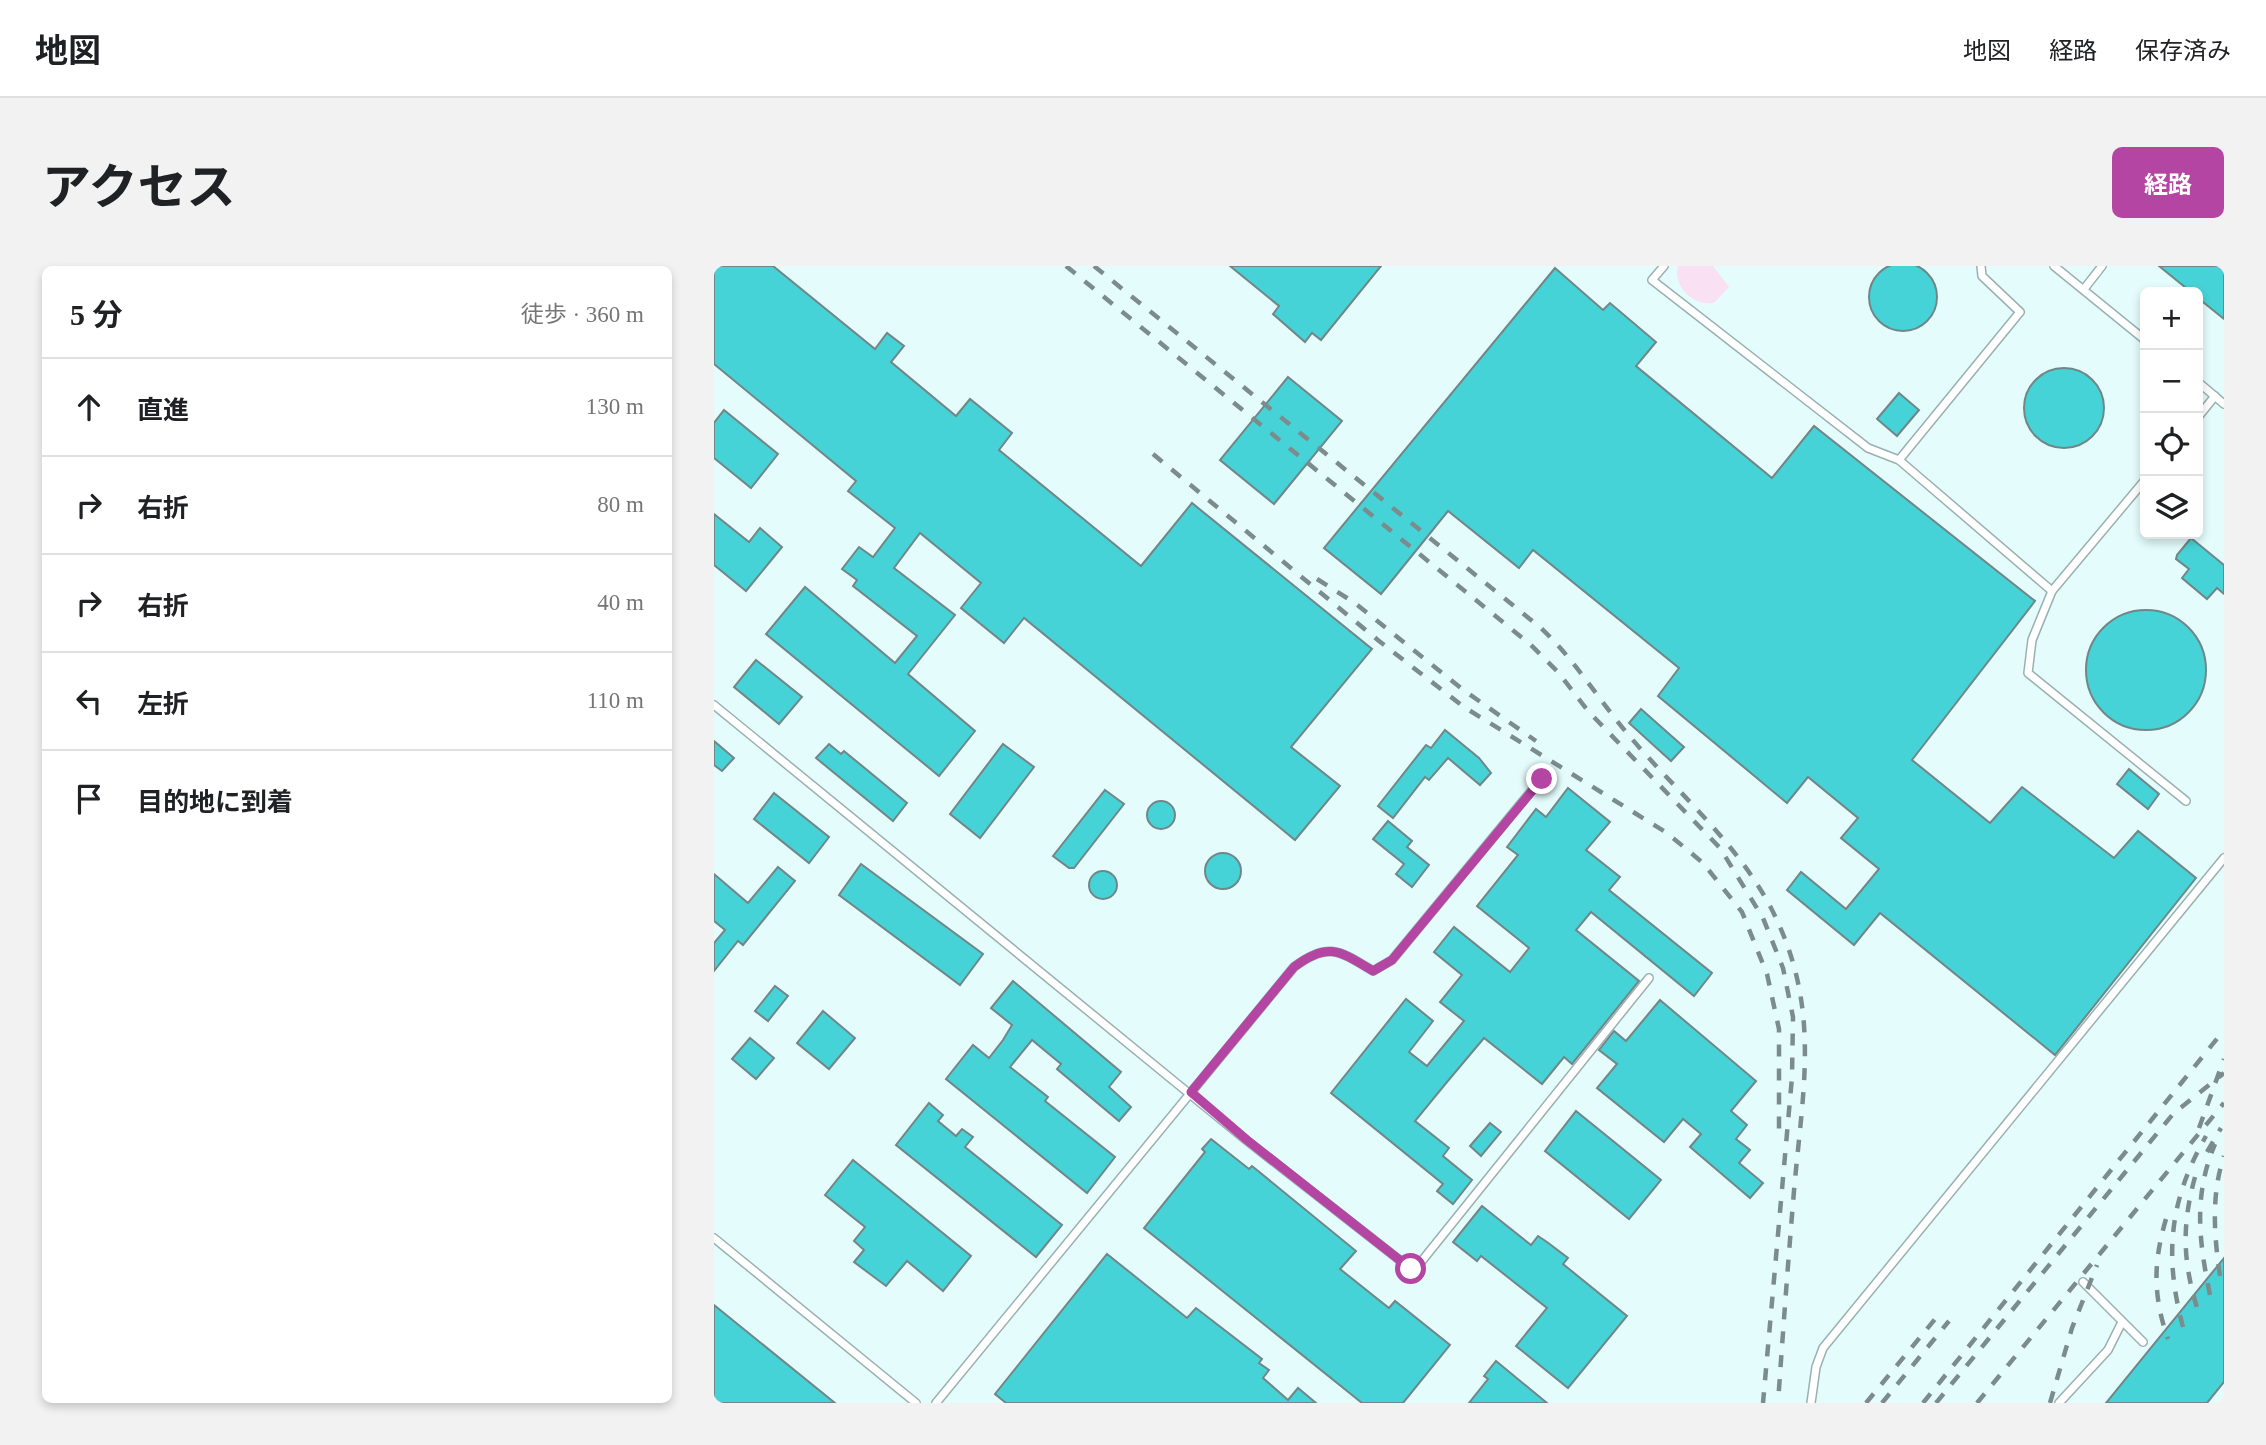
<!DOCTYPE html>
<html lang="ja">
<head>
<meta charset="utf-8">
<style>
  :root { --surface:#fff; --page:#f2f2f2; --text:#202124; --muted:#757577; --line:#e0e0e0; --accent:#b545a2 }
  body { margin:0; font-family:"Times New Roman","Noto Sans JP",serif; background:var(--page); color:var(--text) }
  .controls { position:absolute; right:21px; top:21px; display:grid; overflow:hidden; border-radius:10px; box-shadow:0 4px 10px #0003 }
  .controls button { width:63px; height:63px; display:grid; place-items:center; padding:0; border:0; border-bottom:2px solid var(--line); background:var(--surface); color:var(--text); font:35px sans-serif }
  .stop { position:absolute; width:21px; height:21px; margin:-16px; border:5px solid #b545a2; border-radius:50%; background:#fff }
  .stop.end { background:#b545a2; border-color:#fff; box-shadow:0 2px 7px #0008 }
  .list { margin:0; padding:0; list-style:none }
  h2 { display:flex; justify-content:space-between; align-items:center; height:91px; margin:0; padding:0 28px; font-size:30px }
  h2 small { font-size:23px; font-weight:400; color:var(--muted) }
  .list li { display:grid; grid-template-columns:46px 1fr auto; gap:21px; align-items:center; box-sizing:border-box; height:98px; padding:0 28px; border-top:2px solid var(--line) }
  .list b { display:block; font-size:26px; white-space:nowrap }
  .list em { font-size:23px; font-style:normal; color:var(--muted) }
  .icon { flex:none; width:38px; height:38px; fill:none; stroke:currentColor; stroke-width:2; stroke-linecap:round; stroke-linejoin:round }
  .map { position:relative; flex:none; width:1510px; height:1137px; overflow:hidden; border-radius:10px }
  header { display:flex; align-items:center; gap:42px; box-sizing:border-box; height:98px; padding:0 35px; background:var(--surface); border-bottom:2px solid var(--line) }
  header strong { font-size:33px }
  nav { display:flex; gap:38px; margin-inline-start:auto; font-size:24px }
  .intro { display:flex; align-items:center; justify-content:space-between; box-sizing:border-box; height:168px; padding:0 42px }
  h1 { margin:0; font-size:49px }
  .button { padding:18px 32px; border-radius:10px; background:var(--accent); color:#fff; font-size:24px; font-weight:700 }
  main { display:flex; gap:42px; padding:0 42px }
  aside { flex:1; background:var(--surface); border-radius:10px; box-shadow:0 4px 10px #0003 }
  .map>svg:first-child { display:block }
</style>
</head>
<body>
<header>
<strong>地図</strong>
<nav><a>地図</a><a>経路</a><a>保存済み</a></nav>
</header>
<div class="intro"><h1>アクセス</h1><a class="button">経路</a></div>
<main>
<aside>
<h2>5 分<small>徒歩 · 360 m</small></h2>
<ul class="list">
<li><svg class="icon" aria-label="ahead" viewBox="0 0 24 24"><path d="M12 20V5M6 11l6-6 6 6"/></svg><div><b>直進</b></div><em>130 m</em></li>
<li><svg class="icon" aria-label="right" viewBox="0 0 24 24"><path d="M7 20v-9h11M14 6l5 5-5 5"/></svg><div><b>右折</b></div><em>80 m</em></li>
<li><svg class="icon" aria-label="right" viewBox="0 0 24 24"><path d="M7 20v-9h11M14 6l5 5-5 5"/></svg><div><b>右折</b></div><em>40 m</em></li>
<li><svg class="icon" aria-label="left" viewBox="0 0 24 24"><path d="M17 20v-9H6M10 6l-5 5 5 5"/></svg><div><b>左折</b></div><em>110 m</em></li>
<li><svg class="icon" aria-label="arrive" viewBox="0 0 24 24"><path d="M6 21V4h12l-3 4 3 4H6"/></svg><div><b>目的地に到着</b></div></li>
</ul>
</aside>
<div class="map">
<svg width="1510" height="1137" viewBox="0 0 1510 1137">
  <rect width="100%" height="100%" fill="#e4fcfc"/>
  <path fill="#f9e0f2" d="M 964,0 L 999,0 L 1015,21 L 1000,37 C 979,40 959,21 964,0 Z"/>
  <g fill="#46d3d7" stroke="#718687" stroke-width="2">
    <circle cx="1189" cy="31" r="34"/>
    <path d="M 0,0 L 59,0 L 161,83 L 173,67 L 190,80 L 177,96 L 242,150 L 256,133 L 298,167 L 285,184 L 427,300 L 478,237 L 658,383 L 577,481 L 626,520 L 581,574 L 310,352 L 290,377 L 247,342 L 267,317 L 206,267 L 180,302 L 241,349 L 194,408 L 261,465 L 225,510 L 52,368 L 91,321 L 181,397 L 203,370 L 139,320 L 143,314 L 128,303 L 145,281 L 159,291 L 181,262 L 134,225 L 142,215 L 0,98 Z"/>
    <path d="M 516,0 L 667,0 L 607,74 L 598,67 L 591,76 L 559,48 L 565,40 Z"/>
    <path d="M 1445,0 L 1510,0 L 1510,53 L 1484,32 L 1484,26 L 1477,26 Z"/>
    <path d="M 841,2 L 889,44 L 896,37 L 942,76 L 922,100 L 1058,212 L 1100,160 L 1321,335 L 1198,494 L 1276,557 L 1308,521 L 1400,592 L 1424,565 L 1482,612 L 1341,789 L 1166,647 L 1140,679 L 1073,624 L 1087,606 L 1132,643 L 1165,603 L 1127,572 L 1144,552 L 1094,511 L 1073,537 L 944,430 L 965,402 L 819,284 L 805,302 L 734,245 L 667,328 L 610,282 Z"/>
    <circle cx="1350" cy="142" r="40"/>
    <path d="M 574,111 L 628,155 L 560,238 L 506,194 Z"/>
    <path d="M 1185,127 L 1205,144 L 1183,170 L 1163,153 Z"/>
    <path d="M 10,144 L 64,188 L 37,222 L 0,192 L 0,157 Z"/>
    <path d="M 0,248 L 35,276 L 46,262 L 68,281 L 32,325 L 0,299 Z"/>
    <path d="M 1477,272 L 1510,299 L 1510,328 L 1503,322 L 1493,333 L 1468,312 L 1475,303 L 1462,293 L 1463,289 Z"/>
    <circle cx="1432" cy="404" r="60"/>
    <path d="M 42,394 L 88,431 L 65,458 L 20,421 Z"/>
    <path d="M 927,443 L 970,481 L 957,495 L 915,457 Z"/>
    <path d="M 731,464 L 765,492 L 777,507 L 766,519 L 734,492 L 715,514 L 711,511 L 679,552 L 664,540 L 712,479 L 717,482 Z"/>
    <path d="M 0,475 L 20,492 L 8,505 L 0,499 Z"/>
    <path d="M 115,478 L 127,488 L 130,485 L 193,537 L 179,555 L 102,492 Z"/>
    <path d="M 289,478 L 320,501 L 266,572 L 236,548 Z"/>
    <path d="M 1415,503 L 1445,528 L 1434,543 L 1403,518 Z"/>
    <path d="M 854,522 L 896,556 L 872,584 L 906,611 L 895,624 L 998,707 L 980,730 L 877,646 L 862,664 L 925,715 L 858,798 L 850,791 L 828,818 L 770,772 L 733,816 L 701,855 L 735,882 L 729,890 L 758,914 L 739,938 L 723,925 L 729,918 L 617,827 L 692,733 L 719,755 L 695,786 L 713,800 L 750,755 L 726,736 L 748,709 L 720,686 L 740,661 L 796,706 L 815,682 L 763,640 L 804,589 L 793,581 L 822,543 L 832,551 Z"/>
    <path d="M 391,524 L 410,538 L 360,602 L 355,602 L 339,590 Z"/>
    <path d="M 60,527 L 115,571 L 95,597 L 40,553 Z"/>
    <circle cx="447" cy="549" r="14"/>
    <path d="M 674,555 L 698,575 L 693,581 L 715,599 L 698,621 L 682,608 L 690,598 L 659,573 Z"/>
    <circle cx="509" cy="605" r="18"/>
    <path d="M 147,598 L 269,688 L 246,719 L 125,629 Z"/>
    <path d="M 64,601 L 81,615 L 29,679 L 24,675 L 0,705 L 0,677 L 11,664 L 0,655 L 0,608 L 34,637 Z"/>
    <circle cx="389" cy="619" r="14"/>
    <path d="M 299,715 L 407,806 L 395,821 L 417,841 L 405,855 L 343,803 L 347,798 L 318,774 L 296,801 L 334,831 L 331,835 L 401,891 L 373,927 L 232,813 L 259,779 L 275,792 L 289,774 L 298,759 L 277,742 Z"/>
    <path d="M 61,720 L 74,730 L 54,755 L 41,745 Z"/>
    <path d="M 946,734 L 1042,815 L 1017,845 L 1033,859 L 1022,873 L 1036,884 L 1025,897 L 1049,917 L 1036,932 L 976,881 L 987,868 L 969,853 L 950,876 L 883,822 L 903,798 L 885,784 L 900,765 L 912,775 Z"/>
    <path d="M 109,745 L 141,772 L 115,803 L 83,777 Z"/>
    <path d="M 36,772 L 60,792 L 42,813 L 18,793 Z"/>
    <path d="M 215,837 L 229,849 L 224,855 L 242,870 L 248,863 L 259,871 L 251,881 L 348,959 L 322,991 L 182,879 Z"/>
    <path d="M 862,845 L 947,914 L 915,953 L 831,885 Z"/>
    <path d="M 776,857 L 787,866 L 767,890 L 756,880 Z"/>
    <path d="M 497,873 L 535,903 L 538,900 L 642,985 L 626,1003 L 675,1042 L 681,1035 L 736,1079 L 689,1137 L 648,1137 L 430,962 L 491,886 L 488,883 Z"/>
    <path d="M 139,894 L 257,990 L 229,1025 L 193,995 L 172,1020 L 140,996 L 150,984 L 140,975 L 151,961 L 111,929 Z"/>
    <path d="M 768,940 L 817,979 L 824,970 L 833,976 L 854,992 L 849,998 L 913,1050 L 854,1122 L 802,1080 L 833,1042 L 767,990 L 763,995 L 739,976 Z"/>
    <path d="M 393,988 L 473,1052 L 482,1042 L 548,1093 L 545,1097 L 555,1104 L 549,1112 L 574,1134 L 584,1122 L 602,1137 L 292,1137 L 281,1128 Z"/>
    <path d="M 1510,992 L 1510,1116 L 1493,1137 L 1392,1137 Z"/>
    <path d="M 0,1039 L 121,1137 L 0,1137 Z"/>
    <path d="M 782,1095 L 833,1137 L 755,1137 L 774,1113 L 770,1110 Z"/>
  </g>
  <g fill="none" stroke-linecap="round" stroke-linejoin="round">
    <defs>
      <g id="service">
        <path d="M 950,0 L 938,14 L 1154,182 L 1185,194 L 1338,325"/>
        <path d="M 1340,0 L 1431,74"/>
        <path d="M 1370,23 L 1388,0"/>
        <path d="M 1484,116 L 1510,138"/>
        <path d="M 1484,151 L 1501,130"/>
        <path d="M 1185,194 L 1306,46 L 1268,10 L 1267,0"/>
        <path d="M 1431,214 L 1338,325 L 1318,374 L 1314,407 L 1472,535"/>
        <path d="M 0,439 L 532,874 L 697,1003 L 703,1001 L 935,712"/>
        <path d="M 0,972 L 202,1137"/>
        <path d="M 1369,1016 L 1429,1076"/>
        <path d="M 222,1137 L 580,701 C 614,675 626,685 659,705 L 678,694 L 828,512"/>
        <path d="M 1097,1137 L 1102,1101 L 1109,1082 L 1510,592"/>
        <path d="M 1345,1137 L 1394,1084 L 1408,1056"/>
      </g>
    </defs>
    <use href="#service" stroke="#9ab0b1" stroke-width="10"/>
    <use href="#service" stroke="#fff" stroke-width="7"/>
    <g stroke="#7c8c8c" stroke-width="4.5" stroke-dasharray="12 12" stroke-linecap="butt">
      <path d="M 352,0 L 817,379 L 844,406 L 874,445 L 1006,582 L 1049,652 L 1069,702 L 1079,751 L 1078,811 L 1049,1137"/>
      <path d="M 380,0 L 827,362 C 862,395 886,436 918,473 C 965,528 1021,575 1056,640 C 1108,740 1089,820 1080,925 C 1074,996 1069,1066 1064,1137"/>
      <path d="M 439,188 L 665,375 L 750,441 L 953,567 L 989,597 L 1028,646 L 1053,708 L 1065,763 L 1065,867"/>
      <path d="M 603,313 L 641,337 L 748,423 L 822,475"/>
      <path d="M 1485,862 L 1510,793"/>
      <path d="M 1493,886 L 1507,862"/>
      <path d="M 1481,911 C 1467,962 1469,998 1485,1048"/>
      <path d="M 1452,953 C 1439,997 1439,1030 1454,1073"/>
      <path d="M 1506,1010 C 1500,969 1497,929 1510,890"/>
      <path d="M 1496,1029 C 1485,975 1479,930 1501,878"/>
      <path d="M 1469,1061 C 1450,990 1455,935 1492,870"/>
      <path d="M 1152,1137 L 1226,1047"/>
      <path d="M 1168,1137 L 1235,1055"/>
      <path d="M 1209,1137 L 1510,764"/>
      <path d="M 1222,1137 L 1459,848 L 1510,807"/>
      <path d="M 1263,1137 L 1510,837"/>
      <path d="M 1336,1137 L 1358,1062 L 1383,999"/>
    </g>
  </g>
  <g fill="none" stroke-linecap="round" stroke-linejoin="round">
    <path stroke="#b545a2" stroke-width="9" d="M 697,1003 L 533,874 L 477,826 L 580,701 C 614,675 626,685 659,705 L 678,694 L 828,513"/>
  </g>
</svg>
<div class="controls">
<button>+</button>
<button>−</button>
<button><svg class="icon" aria-label="locate" viewBox="0 0 24 24"><circle cx="12" cy="12" r="6"/><path d="M12 2v4M12 18v4M2 12h4M18 12h4"/></svg></button>
<button><svg class="icon" aria-label="layers" viewBox="0 0 24 24"><path d="M12 4l9 5-9 5-9-5zM3 14l9 5 9-5"/></svg></button>
</div>
<div class="stop" style="left:697px;top:1003px"></div>
<div class="stop end" style="left:828px;top:513px"></div>
</div>
</main>
</body>
</html>
